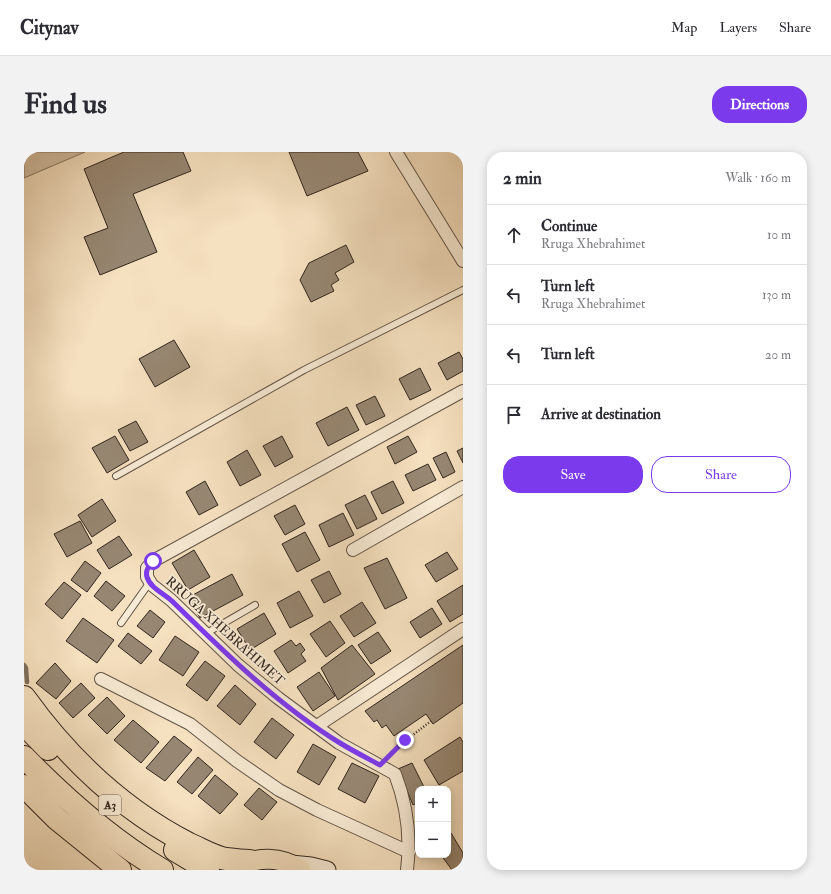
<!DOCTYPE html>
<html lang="en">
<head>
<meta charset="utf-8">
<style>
  :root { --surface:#fff; --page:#f2f2f3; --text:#2b2b33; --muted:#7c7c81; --line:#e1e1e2; --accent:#7c3aed }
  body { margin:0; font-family:"IM FELL Double Pica",serif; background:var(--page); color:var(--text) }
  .controls { position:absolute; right:12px; bottom:12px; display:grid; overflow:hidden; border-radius:8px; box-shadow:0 2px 10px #0003 }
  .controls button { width:36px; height:36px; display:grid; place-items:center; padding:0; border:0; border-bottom:1px solid var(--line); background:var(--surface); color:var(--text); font:20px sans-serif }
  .stop { position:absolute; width:12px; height:12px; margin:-9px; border:3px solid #7c3aed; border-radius:50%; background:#fff }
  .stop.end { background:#7c3aed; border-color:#fff; box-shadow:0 1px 4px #0008 }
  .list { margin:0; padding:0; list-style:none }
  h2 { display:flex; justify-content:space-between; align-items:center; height:52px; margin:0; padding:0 16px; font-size:17px }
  h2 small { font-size:13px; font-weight:400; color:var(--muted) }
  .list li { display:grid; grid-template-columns:26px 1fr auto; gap:12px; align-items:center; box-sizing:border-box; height:60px; padding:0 16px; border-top:1px solid var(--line) }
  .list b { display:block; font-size:15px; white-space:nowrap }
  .list p { margin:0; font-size:13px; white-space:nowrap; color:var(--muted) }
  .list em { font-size:13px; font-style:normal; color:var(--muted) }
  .actions { display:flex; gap:8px; padding:12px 16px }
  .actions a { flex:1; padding:9px 0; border:1px solid var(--accent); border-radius:16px; text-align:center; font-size:14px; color:var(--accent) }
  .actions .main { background:var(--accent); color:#fff }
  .icon { flex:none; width:22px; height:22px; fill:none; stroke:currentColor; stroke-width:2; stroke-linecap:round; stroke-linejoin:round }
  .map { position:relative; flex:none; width:439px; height:718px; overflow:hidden; border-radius:16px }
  header { display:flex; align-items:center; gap:24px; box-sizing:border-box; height:56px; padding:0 20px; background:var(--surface); border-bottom:1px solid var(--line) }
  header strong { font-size:19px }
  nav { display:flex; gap:22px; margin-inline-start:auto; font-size:14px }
  .intro { display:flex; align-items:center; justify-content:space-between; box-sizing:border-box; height:96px; padding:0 24px }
  h1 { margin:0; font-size:28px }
  .button { padding:10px 18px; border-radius:16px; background:var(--accent); color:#fff; font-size:14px; font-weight:700 }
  main { display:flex; gap:24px; padding:0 24px }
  aside { flex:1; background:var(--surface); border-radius:16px; box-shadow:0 2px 10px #0003 }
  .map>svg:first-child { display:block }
</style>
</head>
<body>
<header>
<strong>Citynav</strong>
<nav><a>Map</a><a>Layers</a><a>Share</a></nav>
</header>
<div class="intro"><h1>Find us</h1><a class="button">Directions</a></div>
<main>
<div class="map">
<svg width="439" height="718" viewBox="0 0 439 718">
  <rect width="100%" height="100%" fill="#f5e0bf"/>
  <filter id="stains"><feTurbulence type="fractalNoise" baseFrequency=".005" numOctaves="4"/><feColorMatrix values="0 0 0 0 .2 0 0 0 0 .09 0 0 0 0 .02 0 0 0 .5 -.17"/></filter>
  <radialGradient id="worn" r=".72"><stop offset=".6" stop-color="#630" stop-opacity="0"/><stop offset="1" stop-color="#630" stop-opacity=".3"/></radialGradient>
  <path fill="#d4c0a4" stroke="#827361" d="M 0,0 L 61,0 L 0,26 Z"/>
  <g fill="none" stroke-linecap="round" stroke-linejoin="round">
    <path stroke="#7e705e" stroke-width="4.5" d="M 0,513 L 2,516 L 3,530"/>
  </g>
  <g fill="#978772" stroke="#31261e">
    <path d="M 100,0 L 159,0 L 167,19 L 109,42 L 133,100 L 76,123 L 60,85 L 84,76 L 60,17 Z"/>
    <path d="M 265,0 L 334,0 L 344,19 L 283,44 Z"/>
    <path d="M 322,93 L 330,110 L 311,121 L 315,128 L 307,133 L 310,139 L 287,150 L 276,128 L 285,111 Z"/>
    <path d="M 150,188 L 166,215 L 131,235 L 115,207 Z"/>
    <path d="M 435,200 L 439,207 L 439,219 L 423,228 L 414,211 Z"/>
    <path d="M 396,216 L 407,238 L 386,248 L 375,227 Z"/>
    <path d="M 351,244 L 361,264 L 342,273 L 332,253 Z"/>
    <path d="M 323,255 L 335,278 L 304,294 L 292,271 Z"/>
    <path d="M 112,269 L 124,290 L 106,299 L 94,278 Z"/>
    <path d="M 91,284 L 105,308 L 83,321 L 68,296 Z"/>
    <path d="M 258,284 L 269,305 L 251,315 L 239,294 Z"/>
    <path d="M 384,284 L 393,300 L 371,312 L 363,295 Z"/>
    <path d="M 439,296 L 439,311 L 433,299 Z"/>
    <path d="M 223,298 L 237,323 L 216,334 L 203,310 Z"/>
    <path d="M 422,300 L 431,320 L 419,326 L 409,306 Z"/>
    <path d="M 404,312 L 412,328 L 389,339 L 381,323 Z"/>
    <path d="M 181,329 L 194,353 L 175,363 L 162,340 Z"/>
    <path d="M 369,329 L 380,351 L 358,362 L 347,340 Z"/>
    <path d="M 341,343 L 353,367 L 333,377 L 321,353 Z"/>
    <path d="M 78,347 L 92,369 L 68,385 L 54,363 Z"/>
    <path d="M 271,353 L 281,372 L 261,383 L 250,364 Z"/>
    <path d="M 319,361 L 330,383 L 305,395 L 295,373 Z"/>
    <path d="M 56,369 L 68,391 L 43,405 L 30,382 Z"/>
    <path d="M 281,380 L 296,408 L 273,420 L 258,392 Z"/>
    <path d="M 95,384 L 108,403 L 85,417 L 73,398 Z"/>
    <path d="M 170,398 L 186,425 L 164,438 L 148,411 Z"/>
    <path d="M 423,400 L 434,417 L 412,430 L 401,413 Z"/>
    <path d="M 363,406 L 383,446 L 361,457 L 340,416 Z"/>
    <path d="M 61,409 L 77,421 L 63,440 L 47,428 Z"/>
    <path d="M 305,419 L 317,442 L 300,451 L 287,428 Z"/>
    <path d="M 208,422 L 219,443 L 176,466 L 165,445 Z"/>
    <path d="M 82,429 L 101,444 L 88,459 L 70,444 Z"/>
    <path d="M 40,430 L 57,443 L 38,467 L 21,452 Z"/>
    <path d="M 439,433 L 439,462 L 426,470 L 413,449 Z"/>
    <path d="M 275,439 L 289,464 L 266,476 L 253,451 Z"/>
    <path d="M 338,450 L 352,471 L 330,485 L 316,464 Z"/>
    <path d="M 408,456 L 418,472 L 396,486 L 386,470 Z"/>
    <path d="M 126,458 L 141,470 L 129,486 L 113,474 Z"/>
    <path d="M 240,461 L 252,482 L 226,498 L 213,477 Z"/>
    <path d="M 59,466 L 90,488 L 73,511 L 42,489 Z"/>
    <path d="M 306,469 L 321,491 L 302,505 L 286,482 Z"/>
    <path d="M 354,480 L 367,499 L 347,512 L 334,493 Z"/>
    <path d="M 104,481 L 128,499 L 117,512 L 94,494 Z"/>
    <path d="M 151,484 L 175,500 L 159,524 L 135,508 Z"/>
    <path d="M 267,488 L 272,494 L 276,491 L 281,498 L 277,502 L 282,509 L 264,521 L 250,499 Z"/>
    <path d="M 328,493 L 351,522 L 314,548 L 297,516 Z"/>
    <path d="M 439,493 L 439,551 L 409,572 L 402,562 L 370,584 L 362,573 L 358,576 L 353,568 L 350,570 L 341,559 Z"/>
    <path d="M 181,509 L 201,524 L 183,549 L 162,533 Z"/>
    <path d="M 31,511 L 47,529 L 32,547 L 12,531 Z"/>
    <path d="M 295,520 L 311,544 L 289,559 L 273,535 Z"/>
    <path d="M 57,531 L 71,546 L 49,566 L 35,551 Z"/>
    <path d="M 211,533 L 232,552 L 216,573 L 193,554 Z"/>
    <path d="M 83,545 L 101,564 L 83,582 L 64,563 Z"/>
    <path d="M 248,566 L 270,583 L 252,607 L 230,590 Z"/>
    <path d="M 109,568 L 135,590 L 117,611 L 90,588 Z"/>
    <path d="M 150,584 L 168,598 L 141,629 L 122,616 Z"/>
    <path d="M 436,585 L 439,590 L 439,619 L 415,633 L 400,608 Z"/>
    <path d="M 289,592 L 312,605 L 295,633 L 273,620 Z"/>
    <path d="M 174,605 L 189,618 L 168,642 L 153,630 Z"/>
    <path d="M 328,611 L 355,624 L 341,651 L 314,637 Z"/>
    <path d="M 388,611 L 401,637 L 394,637 L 394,650 L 389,653 L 374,617 Z"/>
    <path d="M 191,623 L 214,642 L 196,662 L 174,644 Z"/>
    <path d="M 235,636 L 253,650 L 238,668 L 220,653 Z"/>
    <path d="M 427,681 L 439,701 L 439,714 L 434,718 L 428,718 L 417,703 L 424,703 L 424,683 Z"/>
  </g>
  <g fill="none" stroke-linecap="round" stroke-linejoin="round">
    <defs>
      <g id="lane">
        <path d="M 92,324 L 280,218 L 439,138"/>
        <path d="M 97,471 L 126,430"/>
        <path d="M 181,482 L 231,453"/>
      </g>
      <g id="street">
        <path d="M 372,0 L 439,109"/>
        <path d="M 329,398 L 439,335"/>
        <path d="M 77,527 L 166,572 L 213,609 L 255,638 L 293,658 L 385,700"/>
        <path d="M 293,574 L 439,477"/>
        <path d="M 383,718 C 387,685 383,653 371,622 L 315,591 L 254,546 L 214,513 L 147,448 L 128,433 L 123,425 L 123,416 L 129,409 L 439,239"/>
      </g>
      <path id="secondary" d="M 267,712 L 287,714 L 303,718"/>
      <path id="primary" d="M 212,716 C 233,704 257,704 277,718"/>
      <g id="highway">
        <path d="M 0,545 C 43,605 99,658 165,692 C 177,697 190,705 202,707 C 210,708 218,709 226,709"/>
        <path d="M 0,572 L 24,597"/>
        <path d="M 0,605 C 42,648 86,687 138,718"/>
        <path d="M 0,634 L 33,667 L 96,718"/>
        <path d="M 151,698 L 184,718"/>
      </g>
    </defs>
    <use href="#lane" stroke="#625446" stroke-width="8"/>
    <use href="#street" stroke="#625446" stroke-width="14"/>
    <use href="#secondary" stroke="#31261e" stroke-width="19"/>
    <use href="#primary" stroke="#31261e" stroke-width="21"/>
    <use href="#highway" stroke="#31261e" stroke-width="24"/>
    <path stroke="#31261e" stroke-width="2.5" stroke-dasharray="1 2" stroke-linecap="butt" d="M 365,604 L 381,589 L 407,569"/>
    <use href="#lane" stroke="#f8ebd5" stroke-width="6"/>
    <use href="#street" stroke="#f8ebd5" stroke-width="12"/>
    <use href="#secondary" stroke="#f8ebd5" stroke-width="17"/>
    <use href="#primary" stroke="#f5e0bf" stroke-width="19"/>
    <use href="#highway" stroke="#f5e0bf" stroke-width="22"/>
  </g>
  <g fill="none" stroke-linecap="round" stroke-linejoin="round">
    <path stroke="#7c3aed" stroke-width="5" d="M 129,409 C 125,414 121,418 123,425 C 126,436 141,442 149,450 C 200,500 255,554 316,591 C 329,599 343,606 356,613 L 381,588"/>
  </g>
  <g text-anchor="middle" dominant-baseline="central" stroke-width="3.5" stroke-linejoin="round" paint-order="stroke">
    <rect fill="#f8ebd5" stroke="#6d6155" stroke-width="1" x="75" y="643" width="22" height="20" rx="3"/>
    <g font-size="12" font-weight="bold" fill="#31261e">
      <text x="86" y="653">A3</text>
    </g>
    <g font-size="13" fill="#31261e" stroke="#f8ebd5">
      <text transform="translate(201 479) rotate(42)">RRUGA XHEBRAHIMET</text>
    </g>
  </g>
  <rect width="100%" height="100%" filter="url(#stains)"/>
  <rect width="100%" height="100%" fill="url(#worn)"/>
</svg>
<div class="controls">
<button>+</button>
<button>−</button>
</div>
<div class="stop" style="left:129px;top:409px"></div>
<div class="stop end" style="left:381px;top:588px"></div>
</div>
<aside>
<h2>2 min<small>Walk · 160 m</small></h2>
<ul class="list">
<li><svg class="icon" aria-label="ahead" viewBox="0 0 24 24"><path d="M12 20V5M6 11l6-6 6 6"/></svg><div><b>Continue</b><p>Rruga Xhebrahimet</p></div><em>10 m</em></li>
<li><svg class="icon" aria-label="left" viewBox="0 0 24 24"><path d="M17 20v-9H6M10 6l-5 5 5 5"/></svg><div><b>Turn left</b><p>Rruga Xhebrahimet</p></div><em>130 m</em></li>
<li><svg class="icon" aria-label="left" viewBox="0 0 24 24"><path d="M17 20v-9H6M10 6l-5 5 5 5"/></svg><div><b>Turn left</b></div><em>20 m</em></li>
<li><svg class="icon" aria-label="arrive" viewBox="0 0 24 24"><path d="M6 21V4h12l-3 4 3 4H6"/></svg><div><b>Arrive at destination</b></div></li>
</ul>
<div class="actions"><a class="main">Save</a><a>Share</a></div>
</aside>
</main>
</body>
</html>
